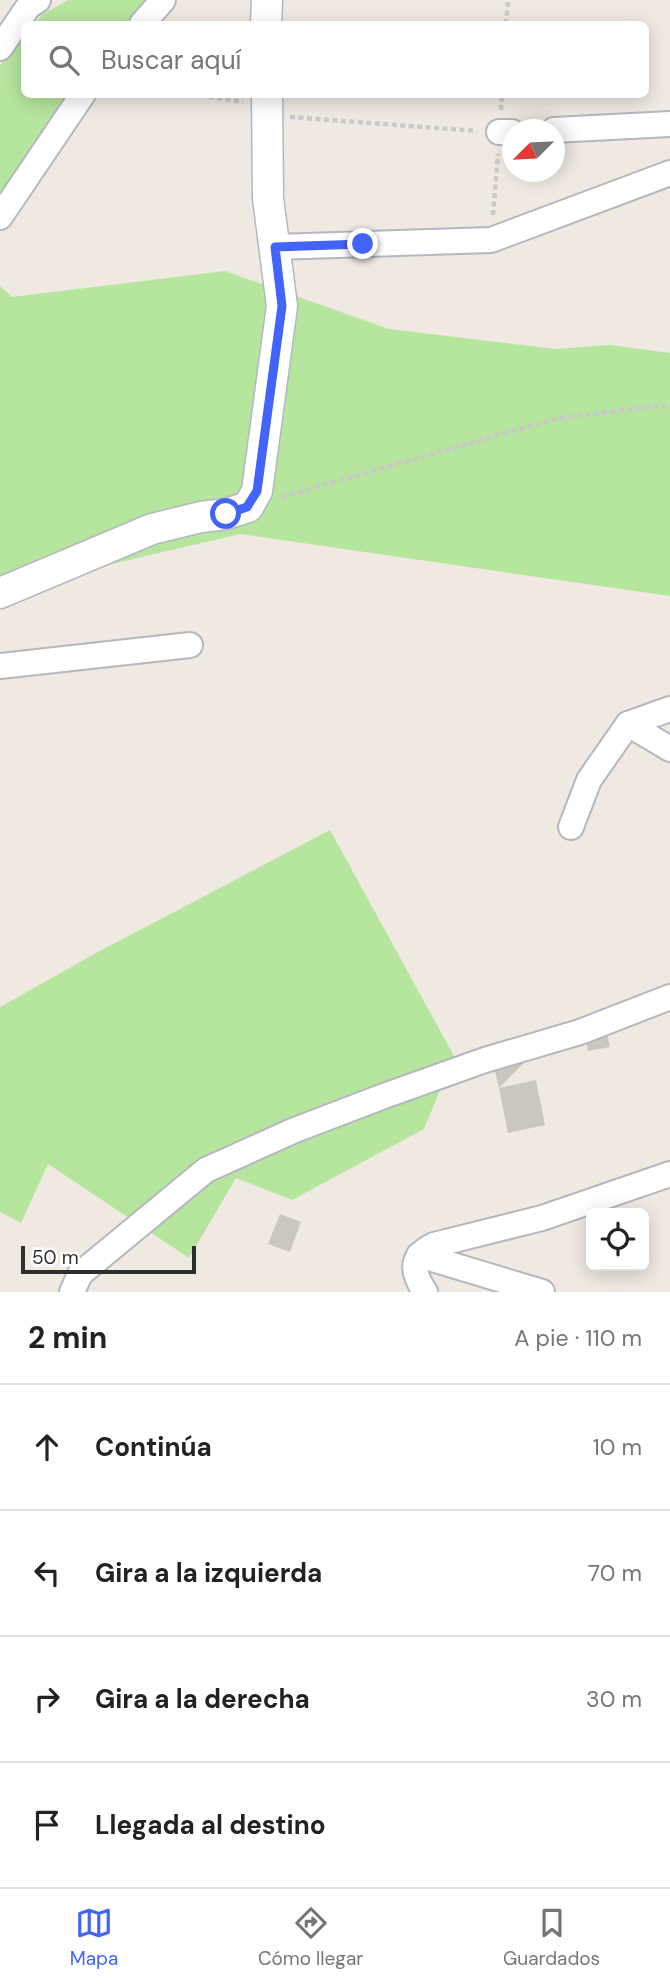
<!DOCTYPE html>
<html lang="es">
<head>
<meta charset="utf-8">
<style>
  :root { --surface:#fff; --page:#f6f6f6; --text:#222; --muted:#767676; --line:#e0e0e0; --accent:#4264fb }
  body { margin:0; font-family:"DM Sans",sans-serif; background:var(--page); color:var(--text) }
  .controls { position:absolute; right:21px; bottom:21px; display:grid; overflow:hidden; border-radius:10px; box-shadow:0 4px 18px #0003 }
  .controls button { width:63px; height:63px; display:grid; place-items:center; padding:0; border:0; border-bottom:2px solid var(--line); background:var(--surface); color:var(--text); font:35px sans-serif }
  .compass { position:absolute; left:502px; top:119px; width:63px; height:63px; border-radius:50%; background:var(--surface); box-shadow:0 4px 18px #0003; rotate:246deg }
  .scale { position:absolute; left:21px; bottom:18px; width:175px; box-sizing:border-box; padding-left:7px; border:4px solid #2e2e2e; border-top:0; font-size:19px; line-height:24px; white-space:nowrap; color:#2e2e2e; -webkit-text-stroke:5px #fff; paint-order:stroke }
  .stop { position:absolute; width:21px; height:21px; margin:-16px; border:5px solid #4264fb; border-radius:50%; background:#fff }
  .stop.end { background:#4264fb; border-color:#fff; box-shadow:0 2px 7px #0008 }
  .list { margin:0; padding:0; list-style:none }
  h2 { display:flex; justify-content:space-between; align-items:center; height:91px; margin:0; padding:0 28px; font-size:30px }
  h2 small { font-size:23px; font-weight:400; color:var(--muted) }
  .list li { display:grid; grid-template-columns:46px 1fr auto; gap:21px; align-items:center; box-sizing:border-box; height:126px; padding:0 28px; border-top:2px solid var(--line) }
  .list b { display:block; font-size:26px; white-space:nowrap }
  .list em { font-size:23px; font-style:normal; color:var(--muted) }
  .icon { flex:none; width:38px; height:38px; fill:none; stroke:currentColor; stroke-width:2; stroke-linecap:round; stroke-linejoin:round }
  .map { position:relative; flex:none; width:670px; height:1292px; overflow:hidden }
  .search { position:absolute; background:var(--surface); box-shadow:0 4px 18px #0003; left:21px; right:21px; top:21px; height:77px; display:flex; align-items:center; gap:18px; box-sizing:border-box; padding:0 24px; border-radius:10px; color:var(--muted); font-size:26px }
  .sheet { height:595px; background:var(--surface) }
  nav { display:flex; justify-content:space-around; align-items:center; box-sizing:border-box; height:98px; border-top:2px solid var(--line); background:var(--surface); font-size:19px; color:var(--muted) }
  nav a { display:grid; justify-items:center; gap:4px }
  nav .on { color:var(--accent) }
  .map>svg:first-child { display:block }
</style>
</head>
<body>
<div class="map">
<svg width="670" height="1292" viewBox="0 0 670 1292">
  <rect width="100%" height="100%" fill="#efe9e1"/>
  <g fill="#b6e59e">
    <path d="M 68,0 L 146,0 L 128,24 L 35,24 L 43,14 Z"/>
    <path d="M 24,36 L 24,94 L 75,95 L 0,195 L 0,65 Z"/>
    <path d="M 225,271 L 389,329 L 555,349 L 610,345 L 670,353 L 670,596 L 240,534 L 0,590 L 0,286 L 12,297 Z"/>
    <path d="M 330,830 L 454,1056 L 424,1129 L 292,1200 L 236,1178 L 189,1258 L 48,1164 L 21,1223 L 0,1212 L 0,1007 L 98,952 Z"/>
  </g>
  <g fill="#cbc7bf">
    <path d="M 606,1028 L 610,1047 L 588,1051 L 584,1033 Z"/>
    <path d="M 527,1060 L 499,1088 L 493,1063 Z"/>
    <path d="M 536,1080 L 545,1125 L 508,1133 L 499,1088 Z"/>
    <path d="M 280,1214 L 301,1222 L 290,1252 L 268,1244 Z"/>
  </g>
  <g fill="none" stroke-linecap="round" stroke-linejoin="round">
    <defs>
      <g id="minor">
        <path d="M 142,24 L 163,0"/>
        <path d="M 0,48 L 28,7 L 38,0"/>
        <path d="M 554,130 L 670,124"/>
        <path d="M 499,132 L 512,132"/>
        <path d="M 0,217 L 83,94"/>
        <path d="M 275,247 L 491,240 L 670,173"/>
        <path d="M 0,666 L 190,645"/>
        <path d="M 628,724 L 670,749"/>
        <path d="M 571,827 L 589,780 L 628,724 L 670,709"/>
        <path d="M 419,1255 L 542,1292"/>
        <path d="M 72,1292 L 80,1274 L 206,1170 L 295,1130 L 384,1096 L 485,1060 L 580,1032 L 670,997"/>
        <path d="M 425,1292 C 412,1272 409,1257 434,1245 L 542,1218 L 670,1174"/>
      </g>
      <g id="tertiary">
        <path d="M 266,24 L 267,0"/>
        <path d="M 0,593 L 152,529 L 201,517 L 226,514 L 248,507 L 257,491 L 282,306 L 268,198 L 267,94"/>
      </g>
    </defs>
    <use href="#minor" stroke="#b4b7c1" stroke-width="28"/>
    <use href="#tertiary" stroke="#b4b7c1" stroke-width="33"/>
    <g stroke="#c9c9c9" stroke-width="4.5" stroke-dasharray="5 3.5" stroke-linecap="butt">
      <path d="M 506,24 L 508,0"/>
      <path d="M 192,94 L 243,102"/>
      <path d="M 501,110 L 502,94"/>
      <path d="M 290,117 L 477,131"/>
      <path d="M 493,215 L 498,154"/>
      <path d="M 282,497 L 558,418 L 670,405"/>
    </g>
    <use href="#minor" stroke="#fff" stroke-width="24"/>
    <use href="#tertiary" stroke="#fff" stroke-width="30"/>
  </g>
  <g fill="none" stroke-linecap="round" stroke-linejoin="round">
    <path stroke="#4264fb" stroke-width="9" d="M 226,514 L 247,507 L 257,491 L 282,306 L 275,247 L 363,244"/>
  </g>
</svg>
<div class="controls">
<button><svg class="icon" aria-label="locate" viewBox="0 0 24 24"><circle cx="12" cy="12" r="6"/><path d="M12 2v4M12 18v4M2 12h4M18 12h4"/></svg></button>
</div>
<svg class="compass" viewBox="-18 -18 36 36"><path d="M0-13l5 13h-10z" fill="#e53935"/><path d="M0 13l5-13h-10z" fill="#767676"/></svg>
<div class="scale">50 m</div>
<div class="stop" style="left:226px;top:514px"></div>
<div class="stop end" style="left:363px;top:244px"></div>
<div class="search"><svg class="icon" aria-label="search" viewBox="0 0 24 24"><circle cx="10" cy="10" r="6"/><path d="M15 15l6 6"/></svg>Buscar aquí</div>
</div>
<section class="sheet">
<h2>2 min<small>A pie · 110 m</small></h2>
<ul class="list">
<li><svg class="icon" aria-label="ahead" viewBox="0 0 24 24"><path d="M12 20V5M6 11l6-6 6 6"/></svg><div><b>Continúa</b></div><em>10 m</em></li>
<li><svg class="icon" aria-label="left" viewBox="0 0 24 24"><path d="M17 20v-9H6M10 6l-5 5 5 5"/></svg><div><b>Gira a la izquierda</b></div><em>70 m</em></li>
<li><svg class="icon" aria-label="right" viewBox="0 0 24 24"><path d="M7 20v-9h11M14 6l5 5-5 5"/></svg><div><b>Gira a la derecha</b></div><em>30 m</em></li>
<li><svg class="icon" aria-label="arrive" viewBox="0 0 24 24"><path d="M6 21V4h12l-3 4 3 4H6"/></svg><div><b>Llegada al destino</b></div></li>
</ul>
</section>
<nav>
<a class="on"><svg class="icon" aria-label="map" viewBox="0 0 24 24"><path d="M3 6l6-2 6 2 6-2v14l-6 2-6-2-6 2zM9 4v14M15 6v14"/></svg>Mapa</a>
<a><svg class="icon" aria-label="directions" viewBox="0 0 24 24"><path d="M12 3l9 9-9 9-9-9zM9 14v-3h6M13 9l2 2-2 2"/></svg>Cómo llegar</a>
<a><svg class="icon" aria-label="saved" viewBox="0 0 24 24"><path d="M7 4h10v16l-5-4-5 4z"/></svg>Guardados</a>
</nav>
</body>
</html>
